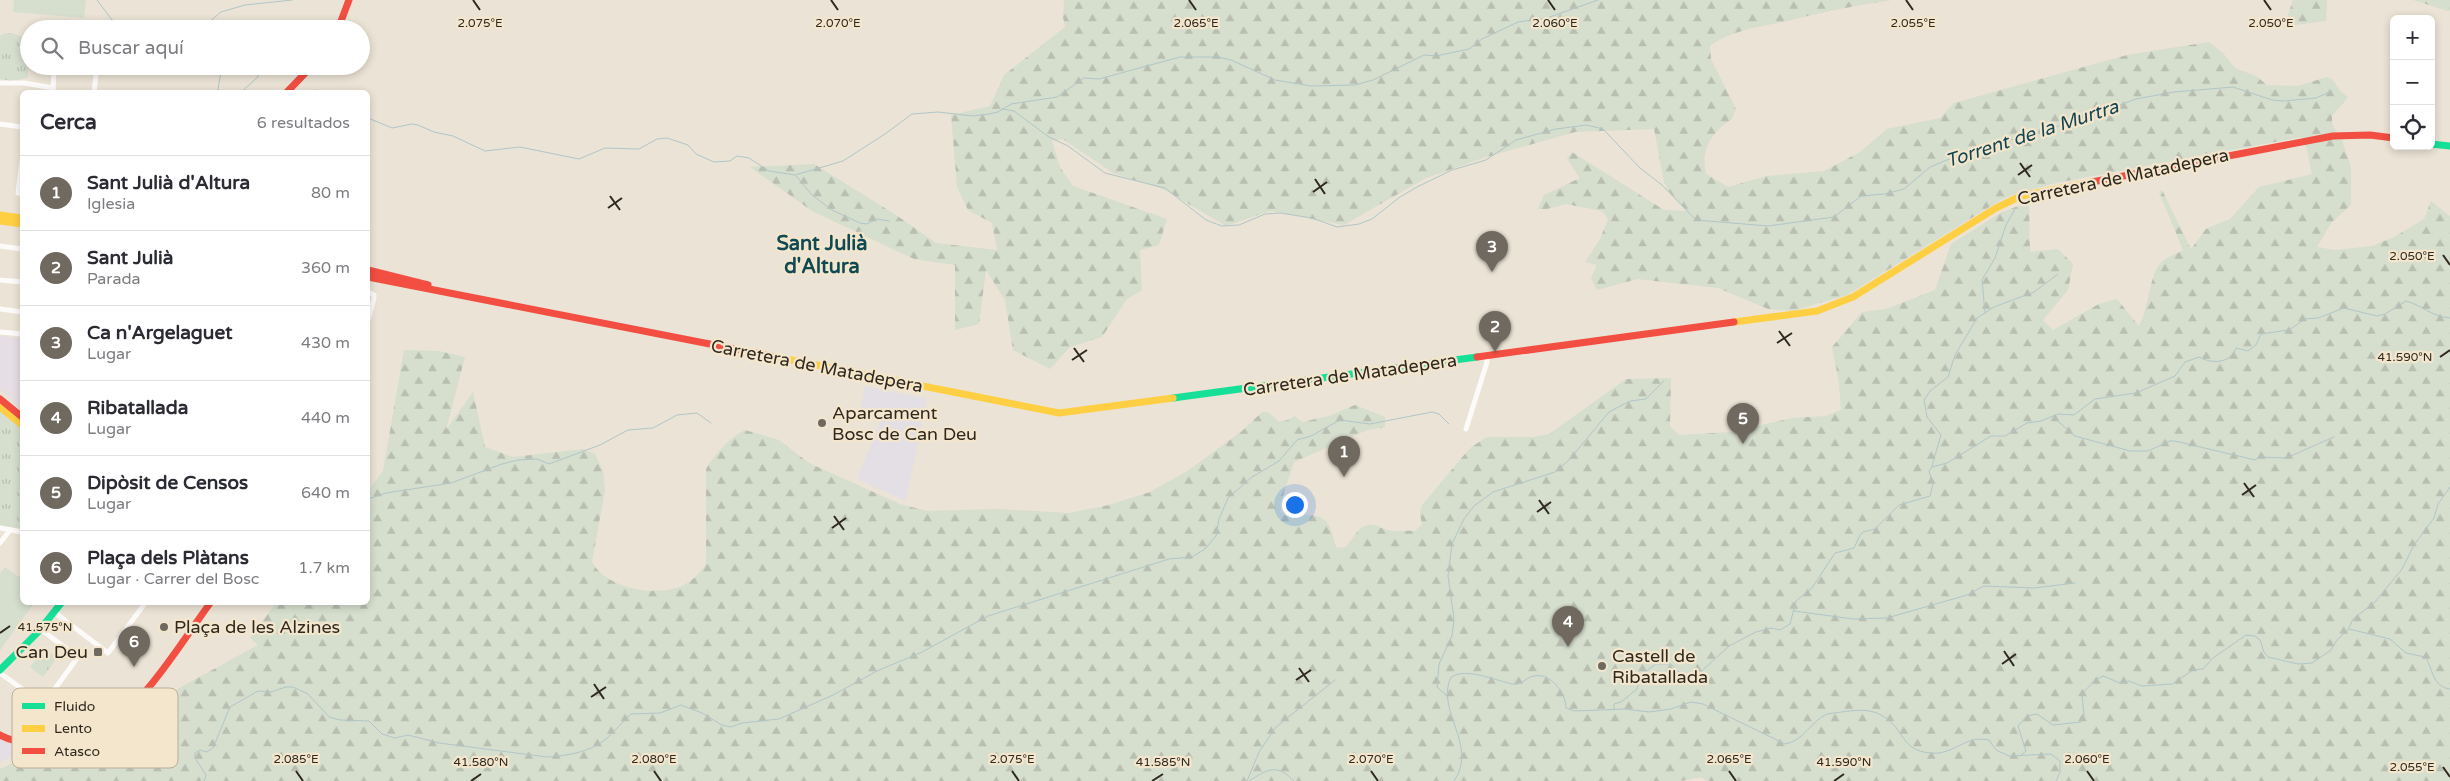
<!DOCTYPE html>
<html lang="es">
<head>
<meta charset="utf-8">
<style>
  :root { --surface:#fff; --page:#f7f7f7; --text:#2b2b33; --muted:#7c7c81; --line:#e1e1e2; --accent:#70695f }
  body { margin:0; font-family:"Varela Round",sans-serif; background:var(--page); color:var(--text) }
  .controls { position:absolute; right:15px; top:15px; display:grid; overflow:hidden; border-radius:8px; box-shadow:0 2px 8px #0003 }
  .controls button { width:45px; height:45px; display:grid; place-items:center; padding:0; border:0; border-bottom:1px solid var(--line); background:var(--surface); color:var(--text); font:25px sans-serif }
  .you { position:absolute; left:1294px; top:504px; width:18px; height:18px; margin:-12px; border:4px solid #fff; border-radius:50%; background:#1a73e8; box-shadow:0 0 0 8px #1a73e833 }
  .badge { display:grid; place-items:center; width:32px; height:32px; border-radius:50%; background:var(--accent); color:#fff; font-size:16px; font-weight:700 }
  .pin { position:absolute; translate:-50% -41px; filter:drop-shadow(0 1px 2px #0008) }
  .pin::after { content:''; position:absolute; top:26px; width:18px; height:15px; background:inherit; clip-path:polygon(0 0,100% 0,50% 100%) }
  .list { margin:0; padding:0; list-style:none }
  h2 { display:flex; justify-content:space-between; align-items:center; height:65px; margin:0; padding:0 20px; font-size:21px }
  h2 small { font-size:16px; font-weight:400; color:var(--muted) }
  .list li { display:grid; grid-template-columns:32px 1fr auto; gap:15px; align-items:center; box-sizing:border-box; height:75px; padding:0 20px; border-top:1px solid var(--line) }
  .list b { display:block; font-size:19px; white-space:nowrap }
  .list p { margin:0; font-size:16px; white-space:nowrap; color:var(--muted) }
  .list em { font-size:16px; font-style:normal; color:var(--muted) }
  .icon { flex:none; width:28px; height:28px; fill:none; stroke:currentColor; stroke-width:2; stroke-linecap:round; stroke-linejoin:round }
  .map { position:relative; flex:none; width:2450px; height:781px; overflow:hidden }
  .search { position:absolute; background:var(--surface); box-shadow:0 2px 8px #0003; left:20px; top:20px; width:350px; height:55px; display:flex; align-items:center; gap:12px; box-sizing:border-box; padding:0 18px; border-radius:28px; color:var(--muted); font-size:19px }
  .panel { position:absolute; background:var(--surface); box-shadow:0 2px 8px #0003; left:20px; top:90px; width:350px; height:515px; border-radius:8px }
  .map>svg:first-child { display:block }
</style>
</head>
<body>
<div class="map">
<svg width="2450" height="781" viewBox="0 0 2450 781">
  <defs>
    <pattern id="forest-firs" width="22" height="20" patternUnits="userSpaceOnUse" patternTransform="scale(1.25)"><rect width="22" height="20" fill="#d6dece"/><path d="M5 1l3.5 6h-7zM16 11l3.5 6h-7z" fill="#b8beb0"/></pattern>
    <pattern id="park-tufts" width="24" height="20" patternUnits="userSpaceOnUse" patternTransform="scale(1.25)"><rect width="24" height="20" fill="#d6dece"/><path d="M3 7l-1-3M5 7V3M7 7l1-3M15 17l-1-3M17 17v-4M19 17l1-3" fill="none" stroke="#b8beb0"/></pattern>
  </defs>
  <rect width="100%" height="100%" fill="#ebe3d5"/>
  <path fill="#e3dfe4" d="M 865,386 L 927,399 L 906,501 L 857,479 L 883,415 L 861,409 Z"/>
  <g fill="#e5dee4">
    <path d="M 0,336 L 22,338 L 22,409 L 0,389 Z"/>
    <path d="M 0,739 L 12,745 L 31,749 L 0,762 Z"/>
  </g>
  <g fill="#d6dece">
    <path d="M 14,0 L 86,0 L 84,18 L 13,12 Z"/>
    <path d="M 5,567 L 22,579 L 22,602 L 34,603 L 0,650 L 0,574 Z"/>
  </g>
  <g fill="url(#forest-firs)">
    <path d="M 1064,0 L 1892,0 C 1857,5 1822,12 1787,21 C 1761,27 1731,30 1710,46 L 1711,59 L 1736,109 L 1732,119 C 1712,131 1700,151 1706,174 L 1728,187 L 1767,176 L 1824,171 L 1860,152 L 1887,129 L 1940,118 L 1954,103 L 2127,55 L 2209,42 L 2223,53 L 2235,68 L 2256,76 L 2267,85 L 2298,86 L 2327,77 L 2332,79 L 2341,92 L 2348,97 L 2332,116 L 2332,124 L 2342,140 L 2351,167 L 2351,205 L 2331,223 L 2317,247 L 2335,250 L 2372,246 L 2394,237 L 2424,219 L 2431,201 L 2450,216 L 2450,781 L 1706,781 L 1701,777 L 1681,781 L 0,781 L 0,769 L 172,692 L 258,645 L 250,638 L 276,603 L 368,602 L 368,491 L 383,471 L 404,350 L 439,351 L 465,357 L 446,430 L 473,392 L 485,447 L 513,457 L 583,449 L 595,454 L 603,471 L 605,490 L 592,562 C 607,589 656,598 684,585 C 694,580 700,572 706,564 L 706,469 C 716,453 728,439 745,430 L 779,440 L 809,463 L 900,504 L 927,511 L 998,509 L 1069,513 L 1109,505 L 1150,492 L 1189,470 L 1242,431 L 1262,412 L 1268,412 L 1279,422 L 1288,420 L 1295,416 L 1302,422 L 1329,416 L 1355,405 L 1385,417 L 1385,427 L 1367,430 L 1294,462 L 1280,505 L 1281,512 L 1286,516 C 1302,516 1324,509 1331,530 C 1334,537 1333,541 1337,548 L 1346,547 C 1353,539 1360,523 1372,525 C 1378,525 1382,529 1388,530 C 1394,532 1407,530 1415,531 L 1422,524 L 1420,514 L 1422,505 L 1470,448 L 1487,437 L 1534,437 L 1549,434 L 1626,379 L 1671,378 L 1670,426 L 1679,435 L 1730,432 L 1792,418 L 1825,416 L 1841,410 L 1839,382 L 1832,347 L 1862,312 L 1886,309 L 1935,290 L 1951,244 L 2002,212 L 2029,202 L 2030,252 L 2058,249 L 2073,264 L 2068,290 L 2043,320 L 2053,330 L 2099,304 L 2117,299 L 2139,326 C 2148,311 2150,275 2159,265 C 2164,258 2176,254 2183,250 L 2159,192 L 2162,190 L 2191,249 L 2206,229 L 2230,219 L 2259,187 L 2312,174 C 2308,161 2309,148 2302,137 L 2056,183 L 2015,194 L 1999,201 L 1847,295 L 1793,311 L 1768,309 L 1718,288 L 1637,279 L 1597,290 L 1591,278 L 1597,265 L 1585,262 L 1600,239 L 1608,219 L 1602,211 L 1566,204 L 1547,209 L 1538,209 L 1544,195 L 1580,178 L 1567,159 L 1572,152 L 1664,210 L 1687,211 L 1670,193 L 1664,182 L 1654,129 L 1575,132 L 1483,158 L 1424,179 L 1344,225 L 1270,211 L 1226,226 L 1165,190 L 1113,173 L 1063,139 L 1052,141 L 1060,167 L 1073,186 L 1167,219 L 1159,245 L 1140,250 L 1142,290 L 1127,299 L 1102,337 L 1070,347 L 1050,369 L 1013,350 L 1005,300 L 986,270 L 979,324 L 955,330 L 955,265 L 914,259 L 812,211 L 750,167 L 814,164 L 896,215 L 936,243 L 997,250 L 992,223 L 968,210 L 957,187 L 951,115 L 990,106 L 1004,75 L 1065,27 L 1063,17 Z"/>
    <path d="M 2293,0 L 2327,0 L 2326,21 L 2288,26 L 2285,24 Z"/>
    <path d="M 2413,0 L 2450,0 L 2450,11 L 2448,11 Z"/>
  </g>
  <g fill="url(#park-tufts)">
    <path d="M 12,33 L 29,40 L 28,78 L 11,81 L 0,79 L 0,36 L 3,34 Z"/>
    <path d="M 0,407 L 22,425 L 22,529 L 0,525 Z"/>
    <path d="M 45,648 L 57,658 L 43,677 L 30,667 Z"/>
  </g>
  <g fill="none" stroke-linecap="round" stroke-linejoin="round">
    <g stroke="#b0c6c8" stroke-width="1">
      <path d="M 97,0 L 112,20 L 146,29"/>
      <path d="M 201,29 L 221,12 L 245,5 L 292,0"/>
      <path d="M 316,90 L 319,92"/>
      <path d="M 220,92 L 218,89 L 222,66"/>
      <path d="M 241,92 L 258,77 L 258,66"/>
      <path d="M 1002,109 L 1014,111 L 1049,137 L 1068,146 L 1105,173 L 1165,188 L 1206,220 L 1222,226 L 1239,225 L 1265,214 L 1280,213 L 1312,218 L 1337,227 L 1359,224 L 1372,219 L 1400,197 L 1417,187 L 1452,170 L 1486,160 L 1516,140 L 1556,129 L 1587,125 L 1603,129 L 1640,168 L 1662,185 L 1696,220 L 1768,226 L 1834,217 L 1861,196 L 1885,194 L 1904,189 L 1930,167 L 1959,155 L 2079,120 L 2136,99 L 2174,92 L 2233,87 L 2272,100 L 2284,101 L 2316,98 L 2332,91"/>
      <path d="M 368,118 L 392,128 L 412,124 L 418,125 L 434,132 L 453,136 L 485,151 L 520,147 L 579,159 L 605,148 L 639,149 L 657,139 L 667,138 L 688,145 L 696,154 L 714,162 L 730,161 L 737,156 L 749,158 L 769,171 L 795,175 L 843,161 L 885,134 L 912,114 L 938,112 L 973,116 L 989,114 L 998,112 L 1011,104 L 1057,97 L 1084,78 L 1099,79 L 1180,57 L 1217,57 L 1231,60 L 1275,80 L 1311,86 L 1355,85 L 1373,80 L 1424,55 L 1436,56 L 1469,49 L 1482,39 L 1518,22 L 1547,18 L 1598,0"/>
      <path d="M 796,176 L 812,195 L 832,210 L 860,223 L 867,224 L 877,219 L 889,221"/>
      <path d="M 1985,313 L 1982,280 L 1995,258 L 2006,225 L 2015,209"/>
      <path d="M 2053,417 L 2075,436 L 2130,451 L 2148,451 L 2170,441 L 2175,441 L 2255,460 L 2260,457 L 2286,458 L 2334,437"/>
      <path d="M 1932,466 L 1941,435 L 1927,417 L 1924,400 L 1930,391 L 1948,377 L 1955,355 L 1977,318 L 1994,307 L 2034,292 L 2058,274"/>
      <path d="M 368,499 L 386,493 L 451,483 L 502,464 L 518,460 L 537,459 L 549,464 L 600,445 L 628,430 L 653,428 L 677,415 L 697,413 L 711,423"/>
      <path d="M 1794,611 L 1853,619 L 1887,618 L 1967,595 L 1984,586 L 2034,588 L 2075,583"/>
      <path d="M 2349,628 L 2353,619 L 2375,602 L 2402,569 L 2414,545 L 2434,518 L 2438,504 L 2450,487"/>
      <path d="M 1448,697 L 1437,687 L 1439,664 L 1452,636 L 1454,619 L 1448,576 L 1452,544 L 1464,519 L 1474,506 L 1493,492 L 1555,472 L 1569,460 L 1609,412 L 1630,401 L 1646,399 L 1664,381"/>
      <path d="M 1614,709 L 1614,704 L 1621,702 L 1637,689 L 1639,681 L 1645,672 L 1656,664 L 1671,664 L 1687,680 L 1692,680 L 1729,646 L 1756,632 L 1771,628 L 1780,630 L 1790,624 L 1796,601 L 1812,588 L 1835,553 L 1854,548 L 1860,535 L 1863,532 L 1875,529 L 1899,505 L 1930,496 L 1933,484 L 1929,471 L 1932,467 L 1947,463 L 1991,436 L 2005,436 L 2027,423 L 2041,421 L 2058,414 L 2074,415 L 2095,399 L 2136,393 L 2175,376 L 2185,362 L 2199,357 C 2212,364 2230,364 2236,348 L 2248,351 L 2256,345 L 2261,334 L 2289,330 L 2305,319 L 2318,318 L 2344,308 L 2377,316 L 2385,314 L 2406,301 C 2424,306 2430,316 2450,318"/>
      <path d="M 2020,756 L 2026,751 L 2018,726 L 2027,716 L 2037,714 L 2053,725 L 2081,722 L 2084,716 L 2082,694 L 2094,681 L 2103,676 L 2120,683 L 2129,681 L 2142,686 L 2172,684 L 2193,670 L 2203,669 L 2213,658 L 2246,635 L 2255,636 L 2260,640 L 2264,652 L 2268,657 L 2298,664 L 2312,663 L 2331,650 L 2337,640 L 2349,629 L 2390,639 L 2406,653 L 2425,657 C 2433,668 2432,687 2450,689"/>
      <path d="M 204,781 L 206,775 L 195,758 L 195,753 L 200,750 L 207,752 L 213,748 L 230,707 L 258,691 L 271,692 L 286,687 L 293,687 L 308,694 L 329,717 L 340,720 L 369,721 L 382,734 L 395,738 L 408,735 L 439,743 L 547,757 C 566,756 591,752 606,739 C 615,731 622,722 631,714 L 660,713 L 681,705 L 702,713 L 722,725 L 731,727 L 742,723 L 779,719 L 833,695 L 877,671 L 922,652 L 988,616 L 1169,559 L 1192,557 L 1205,549 L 1216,536 L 1219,519 L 1228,498 L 1252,477 L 1279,461 L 1297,440 L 1311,436 L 1340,420 L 1370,424 L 1432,412 L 1439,414 L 1449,424"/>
      <path d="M 1247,781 L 1259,752 L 1276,727 L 1335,680"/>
      <path d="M 1249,781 C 1268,769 1277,763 1294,781"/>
      <path d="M 1454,781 C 1479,746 1435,711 1451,677 C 1467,667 1496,681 1513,684 C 1521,686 1526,677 1534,676 C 1550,672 1566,693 1566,708 L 1575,711 L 1625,709 L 1649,712 L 1671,709 L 1691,702 L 1703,704 L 1785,744 C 1804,741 1811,721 1827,714 C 1859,710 1879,703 1900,733 C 1905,741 1910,748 1920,751 C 1953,761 1961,734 1989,740 L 1996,750 L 2009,756 L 2051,754 L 2060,761 L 2060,772 L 2056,781"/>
    </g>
    <g stroke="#fcfbf9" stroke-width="5">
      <path d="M 60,29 L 101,29"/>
      <path d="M 0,83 L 24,83 L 53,88"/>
      <path d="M 53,92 L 54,66"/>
      <path d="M 94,92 L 97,66"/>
      <path d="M 0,124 L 22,127"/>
      <path d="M 22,160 L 18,193 L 22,194"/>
      <path d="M 0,246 L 22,249"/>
      <path d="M 0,280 L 22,282"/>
      <path d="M 368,292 L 374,295 L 374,298 L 368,320"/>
      <path d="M 0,309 L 22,312"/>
      <path d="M 0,332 L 22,334"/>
      <path d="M 1466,429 L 1487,362 L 1486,356"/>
      <path d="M 0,528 L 22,532"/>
      <path d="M 0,543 L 10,530"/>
      <path d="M 54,612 L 108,653 L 146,602"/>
      <path d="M 0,673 L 36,699 L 42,702 L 46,701 L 78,657 L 40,629"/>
      <path d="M 54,692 L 100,727"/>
    </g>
    <g stroke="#16e098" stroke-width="7">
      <path d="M 2431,144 L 2450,146"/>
      <path d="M 1173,398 L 1477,357"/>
      <path d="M 0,670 L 38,632 L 62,602"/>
    </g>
    <g stroke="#ffcf43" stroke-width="7">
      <path d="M 0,215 L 22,218"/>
      <path d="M 0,221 L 22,224"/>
      <path d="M 1734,322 L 1817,311 L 1853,297 L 1996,208 L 2021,196 L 2092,182"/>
      <path d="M 771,356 L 1059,413 L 1173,398"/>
      <path d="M 0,407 L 22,425"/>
    </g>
    <g stroke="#f24e42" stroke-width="7">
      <path d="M 338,29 L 349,0"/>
      <path d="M 287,92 L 312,66"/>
      <path d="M 2092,182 L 2333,136 L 2370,135 L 2394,138"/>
      <path d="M 368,270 L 428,285"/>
      <path d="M 368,277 L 771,356"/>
      <path d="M 1477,357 L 1734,322"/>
      <path d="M 0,399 L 22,417"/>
      <path d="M 0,735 C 21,746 41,744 63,738 C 78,734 94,732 107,725 C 146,703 184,638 211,602"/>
    </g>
  </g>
  <path fill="none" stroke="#2e281f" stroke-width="2" d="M 473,0 L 480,10M 831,0 L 838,10M 1189,0 L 1196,10M 1548,0 L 1555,10M 1906,0 L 1913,10M 2264,0 L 2271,10M 2020,163 L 2030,177M 2018,175 L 2032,165M 1315,179 L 1325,194M 1313,192 L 1327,182M 610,196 L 620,210M 608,208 L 622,198M 2443,255 L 2450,265M 1779,331 L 1790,346M 1777,343 L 1792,333M 1074,348 L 1084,362M 2440,357 L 2450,350M 1072,360 L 1087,350M 2244,483 L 2254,497M 2242,495 L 2256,485M 1539,500 L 1549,514M 1537,512 L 1551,502M 834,516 L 844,530M 832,528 L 846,518M 0,633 L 10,626M 2004,651 L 2014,666M 2002,664 L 2016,654M 1299,668 L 1309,682M 1296,680 L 1311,670M 594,684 L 604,699M 591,697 L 606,687M 2443,767 L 2450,777M 296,771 L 303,781M 654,771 L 661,781M 1012,771 L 1019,781M 1371,771 L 1378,781M 1729,771 L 1736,781M 2087,771 L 2094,781M 471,781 L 481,774M 1152,781 L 1163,774M 1834,781 L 1844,774"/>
  <g fill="#70695f" stroke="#f4e6cc" stroke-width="2">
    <circle cx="822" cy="423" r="5"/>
    <circle cx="164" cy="627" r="5"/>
    <rect x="93" y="647" width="10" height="10" rx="2.5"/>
    <circle cx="1602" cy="666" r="5"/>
  </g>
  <g text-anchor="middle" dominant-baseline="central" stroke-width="4.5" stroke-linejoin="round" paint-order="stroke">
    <g font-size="18" fill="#2e281f" stroke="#f4e6cc">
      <text transform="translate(2123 177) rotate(-12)">Carretera de Matadepera</text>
      <text transform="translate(817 366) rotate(11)">Carretera de Matadepera</text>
      <text transform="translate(1350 375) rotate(-8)">Carretera de Matadepera</text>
    </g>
    <g font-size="18" fill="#2e281f" stroke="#f4e6cc" text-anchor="start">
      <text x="832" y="413">Aparcament<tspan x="832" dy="21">Bosc de Can Deu</tspan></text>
      <text x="174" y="627">Plaça de les Alzines</text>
      <text x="88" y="652" text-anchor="end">Can Deu</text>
      <text x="1612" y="656">Castell de<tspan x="1612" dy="21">Ribatallada</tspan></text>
    </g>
    <g font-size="19" font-style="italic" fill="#134652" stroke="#f4e6cc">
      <text transform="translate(2032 134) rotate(-18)">Torrent de la Murtra</text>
    </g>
    <g font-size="20" font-weight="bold" fill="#0e4954" stroke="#f4e6cc">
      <text x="822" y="244">Sant Julià<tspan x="822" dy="23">d'Altura</tspan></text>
    </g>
  </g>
  <rect x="12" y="688" width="166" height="80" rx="8" fill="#f4e6cc" stroke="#b9ad98" stroke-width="1"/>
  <rect x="22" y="703" width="23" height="6" fill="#16e098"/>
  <rect x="22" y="725" width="23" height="7" fill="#ffcf43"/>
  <rect x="22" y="748" width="23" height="6" fill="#f24e42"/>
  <g font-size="14" fill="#2e281f">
    <text x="54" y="711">Fluido</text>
    <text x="54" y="733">Lento</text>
    <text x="54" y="756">Atasco</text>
  </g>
  <g font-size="12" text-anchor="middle" fill="#2e281f" stroke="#f4e6cc" stroke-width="4.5" stroke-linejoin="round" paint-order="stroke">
    <text x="480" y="27">2.075°E</text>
    <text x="838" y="27">2.070°E</text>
    <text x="1196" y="27">2.065°E</text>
    <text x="1555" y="27">2.060°E</text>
    <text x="1913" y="27">2.055°E</text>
    <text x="2271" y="27">2.050°E</text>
    <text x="2412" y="260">2.050°E</text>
    <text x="2405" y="361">41.590°N</text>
    <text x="45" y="631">41.575°N</text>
    <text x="296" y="763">2.085°E</text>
    <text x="654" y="763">2.080°E</text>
    <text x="1012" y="763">2.075°E</text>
    <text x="1371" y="763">2.070°E</text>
    <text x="1729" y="763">2.065°E</text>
    <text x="2087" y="763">2.060°E</text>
    <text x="481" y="766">41.580°N</text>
    <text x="1163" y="766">41.585°N</text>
    <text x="1844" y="766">41.590°N</text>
    <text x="2412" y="771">2.055°E</text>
  </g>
</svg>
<div class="controls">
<button>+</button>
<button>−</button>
<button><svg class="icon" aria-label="locate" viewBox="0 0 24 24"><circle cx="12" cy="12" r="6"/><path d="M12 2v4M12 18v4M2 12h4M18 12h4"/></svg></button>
</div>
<div class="you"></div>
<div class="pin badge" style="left:1344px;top:477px">1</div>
<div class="pin badge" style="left:1495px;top:352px">2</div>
<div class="pin badge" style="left:1492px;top:272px">3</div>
<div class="pin badge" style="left:1568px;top:647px">4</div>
<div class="pin badge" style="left:1743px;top:444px">5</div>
<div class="pin badge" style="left:134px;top:667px">6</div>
<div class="search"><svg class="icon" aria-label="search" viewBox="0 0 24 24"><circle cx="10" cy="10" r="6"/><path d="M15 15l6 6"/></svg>Buscar aquí</div>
<section class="panel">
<h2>Cerca<small>6 resultados</small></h2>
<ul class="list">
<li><span class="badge">1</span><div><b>Sant Julià d'Altura</b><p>Iglesia</p></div><em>80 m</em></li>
<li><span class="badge">2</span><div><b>Sant Julià</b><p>Parada</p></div><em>360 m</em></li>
<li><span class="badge">3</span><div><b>Ca n'Argelaguet</b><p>Lugar</p></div><em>430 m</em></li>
<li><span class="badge">4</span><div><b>Ribatallada</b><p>Lugar</p></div><em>440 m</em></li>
<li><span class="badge">5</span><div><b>Dipòsit de Censos</b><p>Lugar</p></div><em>640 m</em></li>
<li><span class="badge">6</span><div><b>Plaça dels Plàtans</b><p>Lugar · Carrer del Bosc</p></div><em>1.7 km</em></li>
</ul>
</section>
</div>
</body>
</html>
